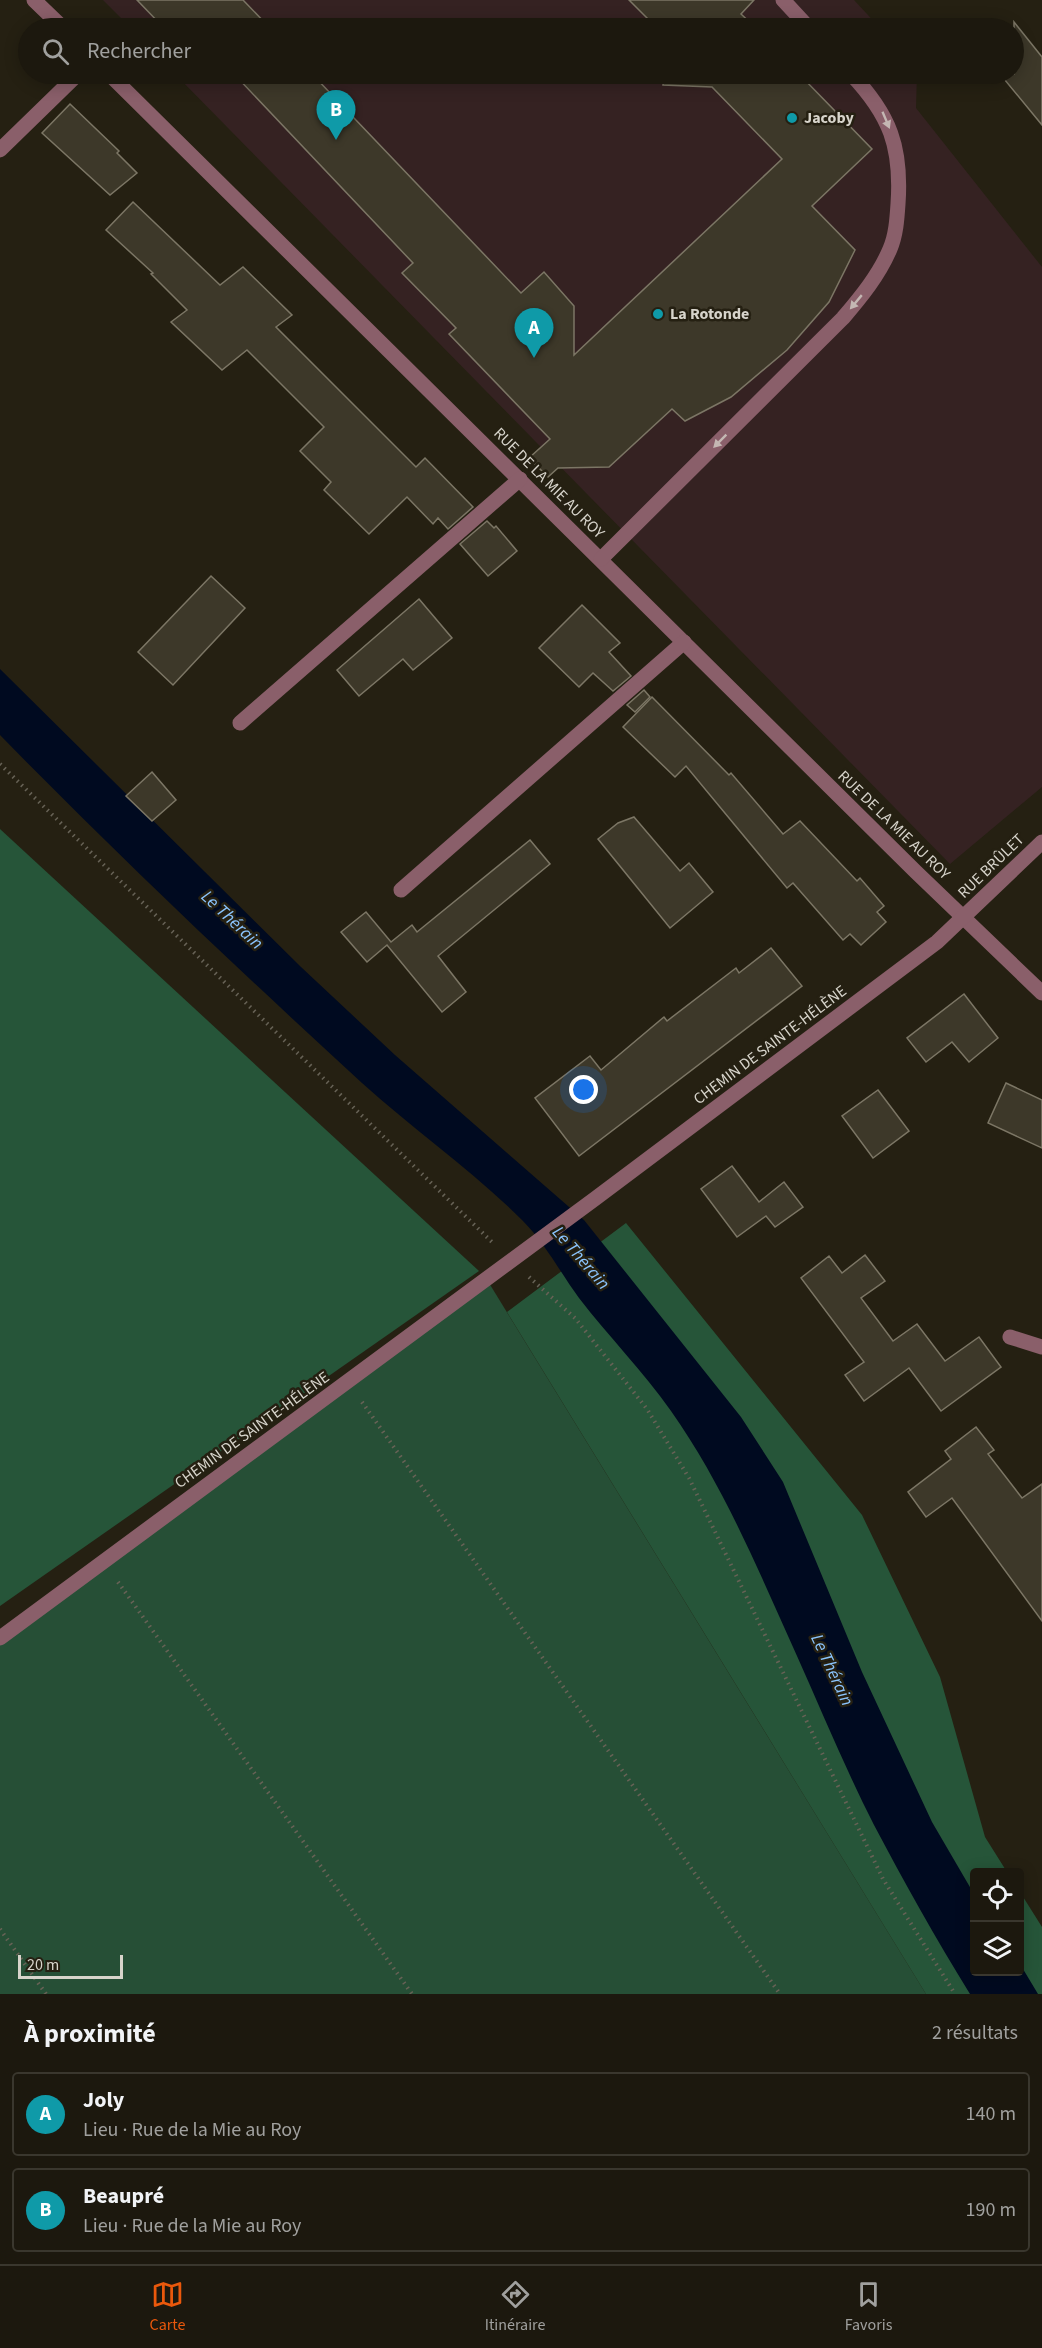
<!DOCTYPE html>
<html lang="fr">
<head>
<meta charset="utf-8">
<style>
  :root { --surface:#1c180e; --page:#29251c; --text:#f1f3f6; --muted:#a0a09e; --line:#3a372e; --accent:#ea580c }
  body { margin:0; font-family:"Source Sans 3",sans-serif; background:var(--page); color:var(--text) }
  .controls { position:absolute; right:18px; bottom:18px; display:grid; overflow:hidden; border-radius:6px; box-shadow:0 3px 15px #0003 }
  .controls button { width:54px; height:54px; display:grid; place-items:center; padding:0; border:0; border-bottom:2px solid var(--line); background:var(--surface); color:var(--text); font:30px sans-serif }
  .scale { position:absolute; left:18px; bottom:15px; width:105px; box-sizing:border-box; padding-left:6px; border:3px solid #d7d4cb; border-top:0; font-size:16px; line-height:21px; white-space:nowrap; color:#d7d4cb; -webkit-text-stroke:4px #252012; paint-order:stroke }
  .you { position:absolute; left:584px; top:1090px; width:21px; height:21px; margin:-15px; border:4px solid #fff; border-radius:50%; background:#1a73e8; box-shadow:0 0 0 9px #1a73e833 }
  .badge { display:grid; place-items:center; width:39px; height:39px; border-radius:50%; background:var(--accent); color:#fff; font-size:20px; font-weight:700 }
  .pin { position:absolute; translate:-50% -50px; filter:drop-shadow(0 2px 3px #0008) }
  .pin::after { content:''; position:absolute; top:32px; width:21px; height:18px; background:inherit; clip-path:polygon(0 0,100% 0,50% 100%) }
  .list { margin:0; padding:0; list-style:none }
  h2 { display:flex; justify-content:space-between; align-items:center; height:78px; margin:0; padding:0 24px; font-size:26px }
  h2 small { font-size:20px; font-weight:400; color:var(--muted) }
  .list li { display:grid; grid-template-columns:39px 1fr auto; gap:18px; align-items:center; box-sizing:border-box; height:84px; margin:0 12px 12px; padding:0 12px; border:2px solid var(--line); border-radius:6px }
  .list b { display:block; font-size:22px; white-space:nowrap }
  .list p { margin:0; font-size:20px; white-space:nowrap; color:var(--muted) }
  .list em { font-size:20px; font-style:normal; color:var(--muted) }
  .icon { flex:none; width:33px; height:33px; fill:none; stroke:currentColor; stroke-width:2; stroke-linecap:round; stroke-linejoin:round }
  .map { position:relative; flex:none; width:1042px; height:1994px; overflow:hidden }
  .search { position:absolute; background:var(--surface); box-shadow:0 3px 15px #0003; left:18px; right:18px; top:18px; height:66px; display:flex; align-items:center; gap:15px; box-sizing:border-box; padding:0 21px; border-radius:33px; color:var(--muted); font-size:22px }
  .sheet { height:270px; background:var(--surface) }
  nav { display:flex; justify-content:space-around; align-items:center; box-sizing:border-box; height:84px; border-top:2px solid var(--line); background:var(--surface); font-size:16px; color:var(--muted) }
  nav a { display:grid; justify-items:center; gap:3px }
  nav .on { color:var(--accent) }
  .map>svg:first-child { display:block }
</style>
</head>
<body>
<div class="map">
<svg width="1042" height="1994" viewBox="0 0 1042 1994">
  <rect width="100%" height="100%" fill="#252012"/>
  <g fill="#352222">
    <path d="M 103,0 L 854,0 L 880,28 L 131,28 Z"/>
    <path d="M 175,74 L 917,74 L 916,108 L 1042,267 L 1042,787 L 950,864 Z"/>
  </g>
  <path fill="#264f36" d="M 489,1283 L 926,1994 L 0,1994 L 0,1645 Z"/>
  <g fill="#265539">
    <path d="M 0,829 L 479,1271 L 0,1606 Z"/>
    <path d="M 626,1223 L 862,1515 L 940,1677 L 985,1837 L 1007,1872 L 974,1872 L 974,1972 L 1020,1972 L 1020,1892 L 1042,1927 L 1042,1994 L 926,1994 L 507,1312 Z"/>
  </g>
  <path fill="#000a20" d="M 0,669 L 301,967 L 395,1055 L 584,1220 L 741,1417 L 783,1482 L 862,1672 L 932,1822 L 974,1894 L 974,1972 L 1020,1972 L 1020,1964 L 1038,1994 L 970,1994 C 936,1939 904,1882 874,1825 C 846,1770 822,1712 797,1656 C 759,1572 724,1486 671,1411 C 643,1371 609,1337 579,1298 C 560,1272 545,1243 522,1220 C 472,1170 414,1130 362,1083 C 239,970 117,855 0,735 Z"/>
  <g fill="#3d3829" stroke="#7c7665" stroke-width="1.5">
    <path d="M 137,0 L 243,0 L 270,28 L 164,28 Z"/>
    <path d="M 629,0 L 754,0 L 741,14 L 756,28 L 657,28 Z"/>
    <path d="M 1014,22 L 1042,57 L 1042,125 L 1000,74 L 1014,74 Z"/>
    <path d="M 234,74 L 312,74 L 521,293 L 544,272 L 574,306 L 574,355 L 782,159 L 712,87 L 663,85 L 664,74 L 799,74 L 872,149 L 812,206 L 855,250 L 829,302 L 787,350 L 731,397 L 685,421 L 672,409 L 609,467 L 558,468 L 548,477 L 529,458 L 550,439 L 449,334 L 456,328 L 402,273 L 413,263 Z"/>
    <path d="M 70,104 L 119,151 L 117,153 L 137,173 L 110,195 L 42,133 Z"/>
    <path d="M 133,202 L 220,285 L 243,267 L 292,315 L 276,327 L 416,467 L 425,458 L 473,507 L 448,529 L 438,518 L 433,524 L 407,497 L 369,534 L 324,490 L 331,482 L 300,451 L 324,427 L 247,350 L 222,370 L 171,322 L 187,310 L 151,274 L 153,273 L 106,230 Z"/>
    <path d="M 487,521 L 494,528 L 496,526 L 517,551 L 488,576 L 460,544 Z"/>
    <path d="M 211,576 L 245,608 L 173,685 L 138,652 Z"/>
    <path d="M 419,599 L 452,638 L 413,670 L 403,659 L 359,696 L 337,670 Z"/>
    <path d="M 582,605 L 620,643 L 609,652 L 631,676 L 613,691 L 593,673 L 579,687 L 539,648 Z"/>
    <path d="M 644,690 L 650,697 L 635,712 L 627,705 Z"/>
    <path d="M 652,697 L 729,775 L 731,773 L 783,834 L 800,821 L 857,881 L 860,878 L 884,906 L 877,912 L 886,922 L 861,945 L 850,934 L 843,940 L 793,883 L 787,888 L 686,766 L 675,777 L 623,727 Z"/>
    <path d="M 152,772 L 176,800 L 152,821 L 126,796 Z"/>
    <path d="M 634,817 L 680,871 L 689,863 L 713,892 L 670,928 L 598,839 L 618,823 Z"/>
    <path d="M 530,840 L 550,864 L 438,956 L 466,992 L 442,1012 L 387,945 L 367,962 L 341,932 L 366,912 L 391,942 L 412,925 L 417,932 Z"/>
    <path d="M 771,948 L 802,986 L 579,1156 L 535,1098 L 590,1056 L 601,1070 L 664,1017 L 667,1021 L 736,968 L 739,973 Z"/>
    <path d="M 964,994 L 998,1038 L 969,1062 L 952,1042 L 926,1062 L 907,1038 Z"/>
    <path d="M 1006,1083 L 1042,1100 L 1042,1148 L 988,1123 Z"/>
    <path d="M 878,1090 L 909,1131 L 873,1158 L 842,1116 Z"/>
    <path d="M 732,1166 L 759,1202 L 784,1182 L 803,1207 L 775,1227 L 766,1216 L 737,1237 L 701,1189 Z"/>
    <path d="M 865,1255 L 885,1281 L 861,1298 L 893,1341 L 917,1324 L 945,1361 L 979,1337 L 1001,1367 L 941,1411 L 909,1368 L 864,1401 L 845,1375 L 864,1362 L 801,1278 L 829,1256 L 842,1273 Z"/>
    <path d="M 976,1427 L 994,1450 L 988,1454 L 1022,1498 L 1042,1484 L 1042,1621 L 952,1498 L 926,1517 L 908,1492 L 951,1459 L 945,1451 Z"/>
  </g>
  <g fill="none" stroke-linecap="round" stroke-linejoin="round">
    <g stroke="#676256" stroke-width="4" stroke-dasharray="1.5 4.5" stroke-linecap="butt">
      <path d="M 0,764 L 493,1243"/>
      <path d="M 529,1277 L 575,1318 L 647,1409 L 689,1478 L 883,1879 L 955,1994"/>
      <path d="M 362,1402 L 780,1994"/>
      <path d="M 118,1582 L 412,1994"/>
      <path d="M 0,1929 L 46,1994"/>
    </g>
    <g stroke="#8a5f6a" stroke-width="15">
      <path d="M 34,0 L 63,28"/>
      <path d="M 783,0 L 809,28"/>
      <path d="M 109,74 L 916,872 L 1042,993"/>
      <path d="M 0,150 L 78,74"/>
      <path d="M 601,559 L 843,318 C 861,297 879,275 890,249 C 896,235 897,219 898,204 C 902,147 890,115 851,74"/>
      <path d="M 240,723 L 520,479"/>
      <path d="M 401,890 L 684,642"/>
      <path d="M 1010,1337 L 1042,1347"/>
      <path d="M 0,1638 L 596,1198 L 937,942 L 1042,842"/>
    </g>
  </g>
  <defs><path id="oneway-solid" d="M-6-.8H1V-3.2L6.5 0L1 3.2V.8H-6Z" transform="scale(1.5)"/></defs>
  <g fill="#c4b7b3">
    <use href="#oneway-solid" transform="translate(886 120) rotate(67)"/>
    <use href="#oneway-solid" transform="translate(856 302) rotate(130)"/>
    <use href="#oneway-solid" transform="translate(720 441) rotate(135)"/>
  </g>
  <g fill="#0f9aa8" stroke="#252012" stroke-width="2">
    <circle cx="792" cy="118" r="6"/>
    <circle cx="658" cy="314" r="6"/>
  </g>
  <g text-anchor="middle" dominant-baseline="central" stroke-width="5" stroke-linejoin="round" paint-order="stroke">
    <g font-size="16" font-weight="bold" fill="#d7d4cb" stroke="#252012" text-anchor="start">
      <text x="804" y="118">Jacoby</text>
      <text x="670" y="314">La Rotonde</text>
    </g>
    <g font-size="16" fill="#d7d4cb" stroke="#252012">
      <text transform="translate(549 483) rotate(45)">RUE DE LA MIE AU ROY</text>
      <text transform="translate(894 825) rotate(44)">RUE DE LA MIE AU ROY</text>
      <text transform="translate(991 866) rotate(-44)">RUE BRÛLET</text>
      <text transform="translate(770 1045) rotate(-37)">CHEMIN DE SAINTE-HÉLÈNE</text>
      <text transform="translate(252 1430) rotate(-36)">CHEMIN DE SAINTE-HÉLÈNE</text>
    </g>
    <g font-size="18" font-style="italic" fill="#8bc4fd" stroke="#252012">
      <text transform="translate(232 920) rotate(43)">Le Thérain</text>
      <text transform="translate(581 1258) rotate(49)">Le Thérain</text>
      <text transform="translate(832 1670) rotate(65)">Le Thérain</text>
    </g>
  </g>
</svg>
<div class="controls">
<button><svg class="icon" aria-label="locate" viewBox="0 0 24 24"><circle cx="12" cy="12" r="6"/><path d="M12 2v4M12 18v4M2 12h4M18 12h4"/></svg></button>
<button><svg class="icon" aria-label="layers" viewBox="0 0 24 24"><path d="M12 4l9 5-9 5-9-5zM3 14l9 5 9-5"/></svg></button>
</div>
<div class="scale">20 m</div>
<div class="you"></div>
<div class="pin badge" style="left:534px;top:358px;background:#0f9aa8">A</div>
<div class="pin badge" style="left:336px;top:140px;background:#0f9aa8">B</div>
<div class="search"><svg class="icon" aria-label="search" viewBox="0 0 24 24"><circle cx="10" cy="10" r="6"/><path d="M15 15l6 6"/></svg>Rechercher</div>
</div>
<section class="sheet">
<h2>À proximité<small>2 résultats</small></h2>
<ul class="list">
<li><span class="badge" style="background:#0f9aa8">A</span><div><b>Joly</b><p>Lieu · Rue de la Mie au Roy</p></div><em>140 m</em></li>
<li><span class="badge" style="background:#0f9aa8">B</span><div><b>Beaupré</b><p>Lieu · Rue de la Mie au Roy</p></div><em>190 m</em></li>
</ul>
</section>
<nav>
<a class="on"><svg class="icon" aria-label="map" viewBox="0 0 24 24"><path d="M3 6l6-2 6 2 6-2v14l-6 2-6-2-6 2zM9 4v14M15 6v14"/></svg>Carte</a>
<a><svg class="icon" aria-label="directions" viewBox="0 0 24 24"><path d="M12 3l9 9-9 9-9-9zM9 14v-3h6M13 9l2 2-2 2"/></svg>Itinéraire</a>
<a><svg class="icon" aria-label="saved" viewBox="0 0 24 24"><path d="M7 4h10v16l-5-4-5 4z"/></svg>Favoris</a>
</nav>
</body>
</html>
